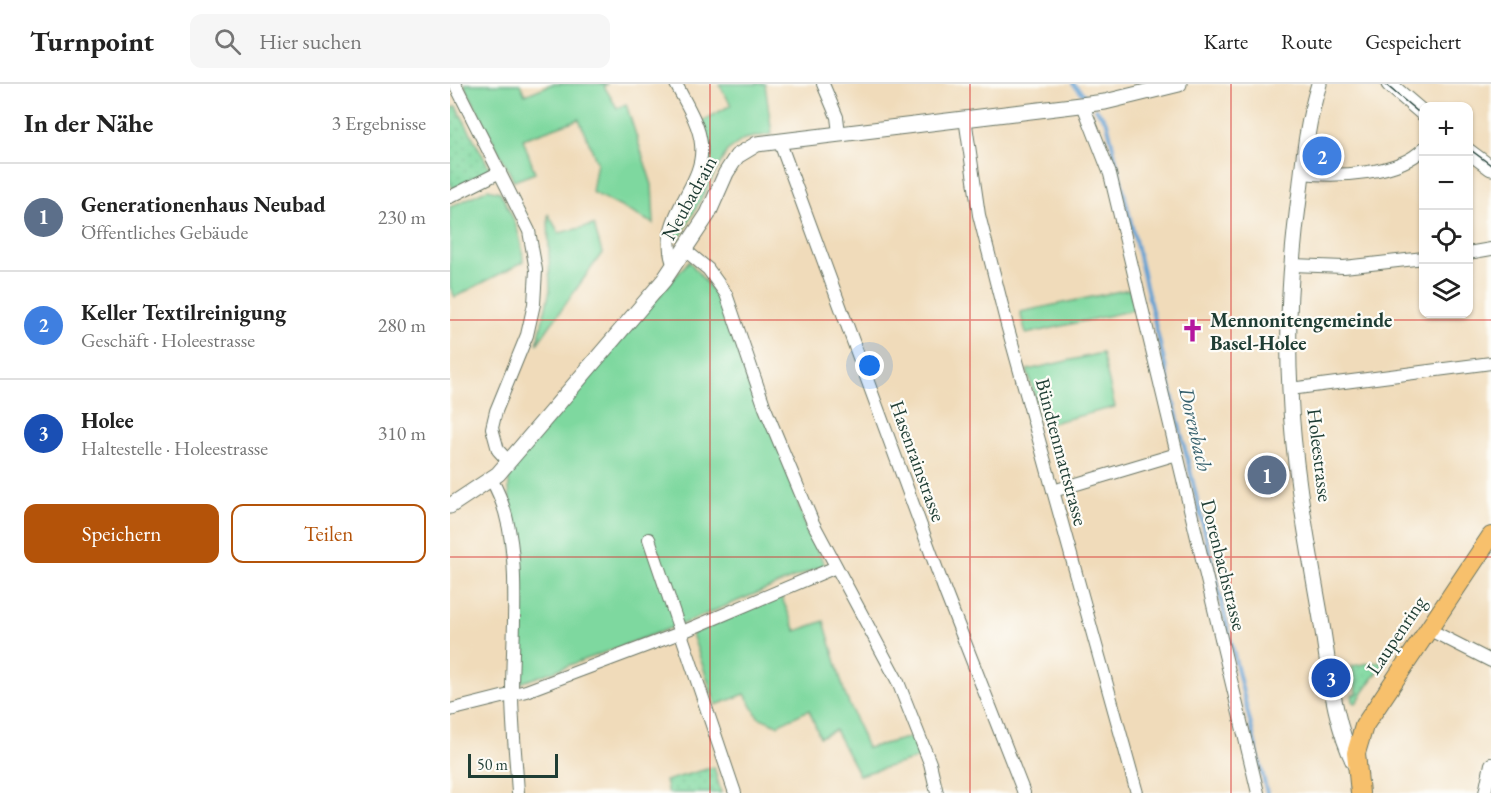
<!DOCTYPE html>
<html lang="de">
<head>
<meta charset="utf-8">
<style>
  :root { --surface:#fff; --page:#f6f6f6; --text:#222; --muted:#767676; --line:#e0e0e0; --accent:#b45309 }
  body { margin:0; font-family:"EB Garamond",serif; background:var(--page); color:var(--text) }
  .controls { position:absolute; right:18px; top:18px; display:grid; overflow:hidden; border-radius:12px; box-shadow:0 2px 4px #0004 }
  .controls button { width:54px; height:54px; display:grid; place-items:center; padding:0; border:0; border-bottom:2px solid var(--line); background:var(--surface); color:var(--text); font:30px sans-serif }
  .scale { position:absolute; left:18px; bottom:15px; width:90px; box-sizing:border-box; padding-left:6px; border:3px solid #1f3d34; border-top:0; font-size:16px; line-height:21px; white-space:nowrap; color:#1f3d34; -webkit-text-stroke:4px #fdfcf7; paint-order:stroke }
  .you { position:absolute; left:420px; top:282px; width:21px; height:21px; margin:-15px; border:4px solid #fff; border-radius:50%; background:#1a73e8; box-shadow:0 0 0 9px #1a73e833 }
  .badge { display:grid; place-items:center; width:39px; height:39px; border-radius:50%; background:var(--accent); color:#fff; font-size:20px; font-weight:700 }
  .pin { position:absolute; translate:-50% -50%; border:3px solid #fff; box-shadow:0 2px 6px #0006 }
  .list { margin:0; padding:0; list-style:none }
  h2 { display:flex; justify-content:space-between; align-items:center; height:78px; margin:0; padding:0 24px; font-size:26px }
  h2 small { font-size:20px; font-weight:400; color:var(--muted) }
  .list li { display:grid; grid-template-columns:39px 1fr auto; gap:18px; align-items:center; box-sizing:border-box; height:108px; padding:0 24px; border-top:2px solid var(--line) }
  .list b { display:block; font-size:22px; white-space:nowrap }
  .list p { margin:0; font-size:20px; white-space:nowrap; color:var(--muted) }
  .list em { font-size:20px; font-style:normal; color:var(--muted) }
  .actions { display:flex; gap:12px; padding:18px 24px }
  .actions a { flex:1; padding:14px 0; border:2px solid var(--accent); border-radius:12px; text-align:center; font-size:21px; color:var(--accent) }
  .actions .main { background:var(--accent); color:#fff }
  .icon { flex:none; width:33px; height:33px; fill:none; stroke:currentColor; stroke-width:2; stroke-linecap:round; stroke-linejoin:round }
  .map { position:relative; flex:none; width:1041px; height:709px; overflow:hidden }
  header { display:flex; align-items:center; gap:36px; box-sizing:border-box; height:84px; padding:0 30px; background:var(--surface); border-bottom:2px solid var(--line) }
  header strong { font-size:28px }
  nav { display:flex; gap:33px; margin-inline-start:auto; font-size:21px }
  .search { width:420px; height:54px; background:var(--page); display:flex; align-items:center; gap:15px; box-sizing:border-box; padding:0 21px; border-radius:12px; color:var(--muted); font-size:22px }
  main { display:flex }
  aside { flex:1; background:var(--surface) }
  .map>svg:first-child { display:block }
</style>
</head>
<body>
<header>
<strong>Turnpoint</strong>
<div class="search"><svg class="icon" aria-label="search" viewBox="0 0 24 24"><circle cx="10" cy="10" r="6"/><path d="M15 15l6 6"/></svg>Hier suchen</div>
<nav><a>Karte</a><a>Route</a><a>Gespeichert</a></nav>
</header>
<main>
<aside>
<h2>In der Nähe<small>3 Ergebnisse</small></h2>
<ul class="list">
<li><span class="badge" style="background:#5c6f8a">1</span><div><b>Generationenhaus Neubad</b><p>Öffentliches Gebäude</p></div><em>230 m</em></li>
<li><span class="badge" style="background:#3f7fe0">2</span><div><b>Keller Textilreinigung</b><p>Geschäft · Holeestrasse</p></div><em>280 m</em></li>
<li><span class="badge" style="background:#1a4fb4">3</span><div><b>Holee</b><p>Haltestelle · Holeestrasse</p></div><em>310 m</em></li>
</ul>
<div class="actions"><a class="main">Speichern</a><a>Teilen</a></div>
</aside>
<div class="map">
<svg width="1041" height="709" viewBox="0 0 1041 709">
  <defs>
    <pattern id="grass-dots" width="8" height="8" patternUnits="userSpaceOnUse" patternTransform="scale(1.5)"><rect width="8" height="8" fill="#7ed89f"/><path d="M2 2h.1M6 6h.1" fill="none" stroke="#6cba8a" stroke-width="1.8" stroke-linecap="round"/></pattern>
  </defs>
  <rect width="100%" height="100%" fill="#fdfcf7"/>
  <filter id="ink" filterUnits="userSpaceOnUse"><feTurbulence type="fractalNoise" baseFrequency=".0167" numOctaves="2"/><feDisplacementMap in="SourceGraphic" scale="12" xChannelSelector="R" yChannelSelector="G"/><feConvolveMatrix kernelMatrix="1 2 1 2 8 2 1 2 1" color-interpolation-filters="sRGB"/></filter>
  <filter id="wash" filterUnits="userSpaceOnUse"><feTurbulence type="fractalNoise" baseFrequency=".008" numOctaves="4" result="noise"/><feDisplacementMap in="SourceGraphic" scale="24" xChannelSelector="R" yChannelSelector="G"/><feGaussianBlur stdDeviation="1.35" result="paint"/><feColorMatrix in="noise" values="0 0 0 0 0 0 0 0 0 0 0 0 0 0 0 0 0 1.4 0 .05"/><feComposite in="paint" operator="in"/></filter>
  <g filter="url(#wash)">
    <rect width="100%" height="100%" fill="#f0dbba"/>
    <g fill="url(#grass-dots)" stroke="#4e8a6a" stroke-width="1.5">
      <path d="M 6,22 L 40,85 L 3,105 L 0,98 L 0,25 Z"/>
      <path d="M 936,576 L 906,619 L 903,618 L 902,611 L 907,610 L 902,582 Z"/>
      <path d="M 264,683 L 271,709 L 218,709 L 215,697 Z"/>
    </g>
    <g fill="#7ed89f" stroke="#4e8a6a" stroke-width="1.5">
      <path d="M 14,0 L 70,0 L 75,11 L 102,0 L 158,0 L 154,2 L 167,24 L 176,20 L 202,101 L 204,140 L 142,108 L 147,78 L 129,35 L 73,55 L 85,89 L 64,97 Z"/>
      <path d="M 269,0 L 315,0 L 322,50 L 294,55 L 277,67 L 229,156 L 224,152 L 261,64 L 251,38 L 281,21 Z"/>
      <path d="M 38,105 L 50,108 C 62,131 73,152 73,178 L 5,213 L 0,203 L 0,123 Z"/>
      <path d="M 98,130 L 109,149 L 144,141 L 152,169 L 87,260 L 100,206 Z"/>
      <path d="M 239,177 L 270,216 L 328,354 L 357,447 L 375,481 L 237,538 L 71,599 L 58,388 Z"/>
      <path d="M 680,205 L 684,226 L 576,250 L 570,228 Z"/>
      <path d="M 652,269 L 665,323 L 593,341 L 577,286 Z"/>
      <path d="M 331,512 L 346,547 L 374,537 L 395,610 L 417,664 L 462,653 L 469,674 L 409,691 L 385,646 L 370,653 L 359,626 L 327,641 L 308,633 L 295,610 L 266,621 L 242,550 Z"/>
    </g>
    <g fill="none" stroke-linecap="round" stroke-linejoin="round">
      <g stroke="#61a0d3" stroke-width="4">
        <path d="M 623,0 L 640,16"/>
        <path d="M 646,25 L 657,38 L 817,709"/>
      </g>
    </g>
  </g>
  <g filter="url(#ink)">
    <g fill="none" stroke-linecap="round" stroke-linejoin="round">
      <defs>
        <g id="minor">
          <path d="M 5,0 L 79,147 L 86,186 L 84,220 L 77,251 L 46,327 L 42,344 L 48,366 L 58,377"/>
          <path d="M 373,0 L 387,33 L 389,49"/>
          <path d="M 633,21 L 660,90 L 808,709"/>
          <path d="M 515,34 L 529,131 L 557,241 L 687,709"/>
          <path d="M 329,56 L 496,510 L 574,709"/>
          <path d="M 852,89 C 886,93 949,91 974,64"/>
          <path d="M 0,113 L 50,88"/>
          <path d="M 235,166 L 258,185 L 276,210 L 315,324 L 363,439 L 448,598 L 480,679 L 487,709"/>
          <path d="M 1018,169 L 1041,165"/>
          <path d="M 842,181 L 894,183 L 974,174"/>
          <path d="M 224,183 C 204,131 256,105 251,60 C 249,39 235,18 226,0"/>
          <path d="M 840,305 L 1041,279"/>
          <path d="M 41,395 C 75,451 62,544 62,608 C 62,641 66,675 68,709"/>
          <path d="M 603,407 L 727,370"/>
          <path d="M 199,455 L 285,709"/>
          <path d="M 978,545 L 1041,577"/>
          <path d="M 0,626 L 76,607 L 230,549 L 386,483"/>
          <path d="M 1035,709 L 1041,680"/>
        </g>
        <g id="tertiary">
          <path d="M 869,0 C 858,35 854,70 850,107 C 841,172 836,240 840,306 C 843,383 858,460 871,535 C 879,582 883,638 905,681"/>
          <path d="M 939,0 L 974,30"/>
          <path d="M 1018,67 L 1041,84"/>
          <path d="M 0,422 L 48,390 L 214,196 L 258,130 L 276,89 L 287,72 L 307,60 L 655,18 L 729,0"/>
        </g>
        <path id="primary" d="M 910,709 L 906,669 L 914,642 L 1041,452"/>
      </defs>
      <use href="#minor" stroke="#687463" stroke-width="14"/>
      <use href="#tertiary" stroke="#687463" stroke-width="17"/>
      <use href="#primary" stroke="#687463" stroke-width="20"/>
      <use href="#minor" stroke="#fff" stroke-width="12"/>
      <use href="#tertiary" stroke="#fff" stroke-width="15"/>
      <use href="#primary" stroke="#f7c06c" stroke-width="18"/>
      <g stroke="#1f3d34" stroke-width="1.5">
        <path d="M 935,0 L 974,33"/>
        <path d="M 1018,64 L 1041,81"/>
      </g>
    </g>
  </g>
  <path fill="none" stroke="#d62828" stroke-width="1.5" stroke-opacity="0.55" d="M 260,0 L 260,709M 520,0 L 520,709M 781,0 L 781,709M 0,236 L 1041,236M 0,473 L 1041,473"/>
  <defs>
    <symbol id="church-bare" viewBox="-9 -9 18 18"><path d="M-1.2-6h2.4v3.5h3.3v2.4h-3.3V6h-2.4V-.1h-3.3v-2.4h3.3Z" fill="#b5179e" stroke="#fdfcf7" stroke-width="2.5" paint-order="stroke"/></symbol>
  </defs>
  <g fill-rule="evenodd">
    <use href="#church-bare" x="726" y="230" width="33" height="33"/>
  </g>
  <g text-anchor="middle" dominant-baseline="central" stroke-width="4.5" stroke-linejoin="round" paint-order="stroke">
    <g font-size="20" fill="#1f3d34" stroke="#fdfcf7">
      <text transform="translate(239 114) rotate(-61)">Neubadrain</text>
      <text transform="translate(612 368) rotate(75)">Bündtenmattstrasse</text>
      <text transform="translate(870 371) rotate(83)">Holeestrasse</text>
      <text transform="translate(468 377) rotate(70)">Hasenrainstrasse</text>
      <text transform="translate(774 481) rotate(76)">Dorenbachstrasse</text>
      <text transform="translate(946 551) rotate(-56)">Laupenring</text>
    </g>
    <g font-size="20" font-weight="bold" fill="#1f3d34" stroke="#fdfcf7" text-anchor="start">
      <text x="760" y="236">Mennonitengemeinde<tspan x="760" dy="23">Basel-Holee</tspan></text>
    </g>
    <g font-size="21" font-style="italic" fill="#36606c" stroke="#fdfcf7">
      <text transform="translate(746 345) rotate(77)">Dorenbach</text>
    </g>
  </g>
</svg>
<div class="controls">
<button>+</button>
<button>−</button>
<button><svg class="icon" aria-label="locate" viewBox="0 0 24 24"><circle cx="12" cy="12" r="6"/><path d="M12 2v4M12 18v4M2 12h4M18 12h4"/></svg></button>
<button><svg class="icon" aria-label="layers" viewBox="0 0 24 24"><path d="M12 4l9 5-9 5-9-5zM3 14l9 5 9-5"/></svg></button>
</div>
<div class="scale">50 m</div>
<div class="you"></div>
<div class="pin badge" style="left:817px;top:391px;background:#5c6f8a">1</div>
<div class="pin badge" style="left:872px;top:72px;background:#3f7fe0">2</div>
<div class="pin badge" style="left:881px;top:594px;background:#1a4fb4">3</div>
</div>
</main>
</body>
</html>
